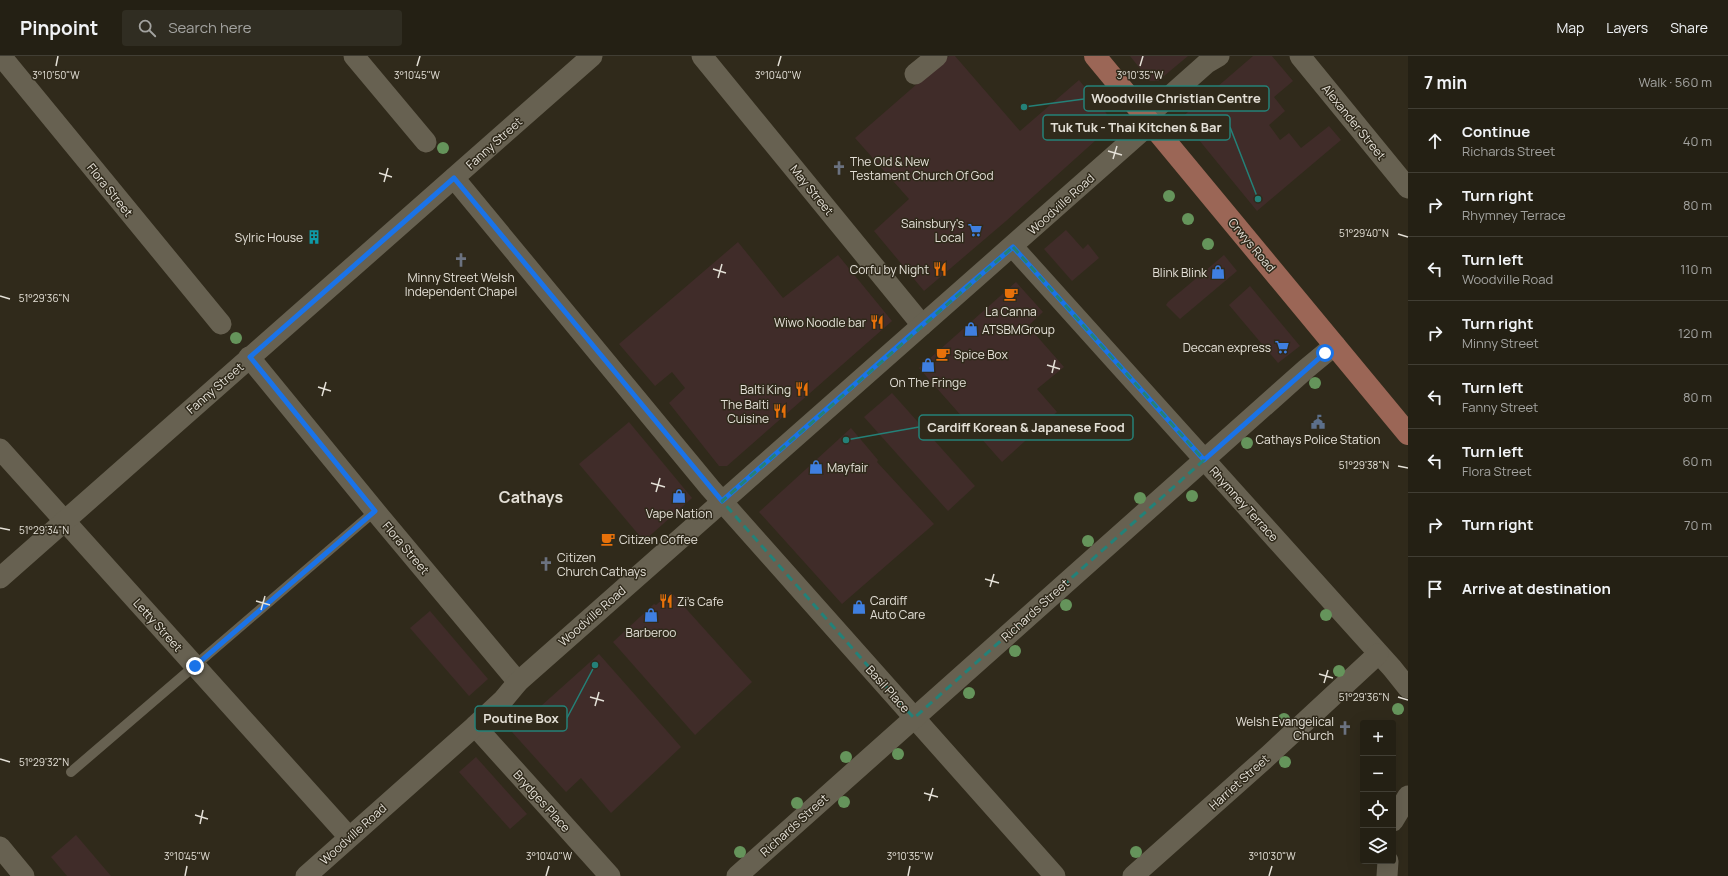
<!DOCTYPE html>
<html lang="en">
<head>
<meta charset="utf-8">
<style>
  :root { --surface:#242014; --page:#302d22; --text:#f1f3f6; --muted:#a3a3a0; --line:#413e34 }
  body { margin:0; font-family:Manrope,sans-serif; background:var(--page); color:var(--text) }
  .controls { position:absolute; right:12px; bottom:12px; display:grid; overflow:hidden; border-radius:4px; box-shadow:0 4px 16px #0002 }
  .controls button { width:36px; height:36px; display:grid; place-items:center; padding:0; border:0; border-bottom:1px solid var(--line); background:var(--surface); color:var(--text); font:20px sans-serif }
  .stop { position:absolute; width:12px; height:12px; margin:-9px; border:3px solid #1a73e8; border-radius:50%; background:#fff }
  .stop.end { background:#1a73e8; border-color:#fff; box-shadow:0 1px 4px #0008 }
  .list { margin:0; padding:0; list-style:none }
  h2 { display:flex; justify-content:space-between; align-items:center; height:52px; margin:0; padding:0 16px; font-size:17px }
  h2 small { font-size:13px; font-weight:400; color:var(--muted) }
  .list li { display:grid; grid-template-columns:26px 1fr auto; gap:12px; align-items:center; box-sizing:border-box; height:64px; padding:0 16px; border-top:1px solid var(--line) }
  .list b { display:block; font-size:15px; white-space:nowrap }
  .list p { margin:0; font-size:13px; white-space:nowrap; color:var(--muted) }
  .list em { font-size:13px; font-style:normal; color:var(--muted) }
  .icon { flex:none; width:22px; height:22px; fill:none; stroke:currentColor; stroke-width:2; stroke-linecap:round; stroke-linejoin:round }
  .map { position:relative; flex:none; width:1408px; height:820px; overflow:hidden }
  header { display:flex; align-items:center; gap:24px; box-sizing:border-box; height:56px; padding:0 20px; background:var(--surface); border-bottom:1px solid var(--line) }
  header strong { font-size:19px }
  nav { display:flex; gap:22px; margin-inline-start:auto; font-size:14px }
  .search { width:280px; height:36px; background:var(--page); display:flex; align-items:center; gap:10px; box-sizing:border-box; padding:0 14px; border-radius:4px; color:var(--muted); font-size:15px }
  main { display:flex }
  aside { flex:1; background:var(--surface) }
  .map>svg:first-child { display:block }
</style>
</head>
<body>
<header>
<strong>Pinpoint</strong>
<div class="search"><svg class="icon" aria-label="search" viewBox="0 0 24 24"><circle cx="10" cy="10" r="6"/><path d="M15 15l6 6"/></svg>Search here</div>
<nav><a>Map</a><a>Layers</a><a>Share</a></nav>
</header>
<main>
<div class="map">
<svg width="1408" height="820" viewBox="0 0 1408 820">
  <rect width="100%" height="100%" fill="#302a1b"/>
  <g fill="#402c29">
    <path d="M 949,0 L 955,0 L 1020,75 L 1079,24 L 1111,63 L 1110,72 L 1106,75 L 1006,165 L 924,235 L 874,175 L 909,143 L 855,82 Z"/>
    <path d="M 1130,0 L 1188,0 L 1158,25 L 1150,25 Z"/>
    <path d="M 1253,0 L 1272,0 L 1293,25 L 1274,41 L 1285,55 L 1269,69 L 1280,84 L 1289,77 L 1301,92 L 1329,70 L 1341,84 L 1257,155 L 1181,62 Z"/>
    <path d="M 1066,174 L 1083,193 L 1088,188 L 1099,202 L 1072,225 L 1044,193 Z"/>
    <path d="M 738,186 L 783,242 L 838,199 L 892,265 L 727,410 L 719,410 L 669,347 L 685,332 L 672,316 L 655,330 L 619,288 Z"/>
    <path d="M 1224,199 L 1237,215 L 1180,263 L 1166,249 L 1168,246 Z"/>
    <path d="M 1016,226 L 1043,256 L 1028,270 L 1064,311 L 1037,333 L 1057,356 L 1002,406 L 919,312 Z"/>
    <path d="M 1250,230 L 1300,290 L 1278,307 L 1229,249 Z"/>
    <path d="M 892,337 L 975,430 L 948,455 L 864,361 Z"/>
    <path d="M 629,366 L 692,442 L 644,485 L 579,408 Z"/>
    <path d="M 851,372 L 878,404 L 877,406 L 934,468 L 842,548 L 759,456 Z"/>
    <path d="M 671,536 L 752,626 L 695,679 L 613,586 L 654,548 L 656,549 Z"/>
    <path d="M 430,555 L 488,623 L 469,640 L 410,572 Z"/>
    <path d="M 599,598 L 681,691 L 611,757 L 581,722 L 566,736 L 512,676 Z"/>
    <path d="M 476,701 L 527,758 L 510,773 L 459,716 Z"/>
    <path d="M 76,779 L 111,820 L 67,820 L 51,801 Z"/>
  </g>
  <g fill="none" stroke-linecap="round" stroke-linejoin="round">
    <path stroke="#676151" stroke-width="10" d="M 71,716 L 375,455"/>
    <g stroke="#676151" stroke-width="21">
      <path d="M 1,0 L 221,268"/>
      <path d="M 354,0 L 426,86"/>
      <path d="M 702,0 L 922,269"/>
      <path d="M 1300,0 L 1408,132"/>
      <path d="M 915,18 L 937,0"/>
      <path d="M 454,122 L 710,432 L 1055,820"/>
      <path d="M 1013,191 L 1392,612 L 1408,632"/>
      <path d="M 249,301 L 375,455 L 518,626"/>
      <path d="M 0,393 L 349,781"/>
      <path d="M 0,522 L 592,0"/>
      <path d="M 475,670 L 610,820"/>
      <path d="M 1393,765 L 1408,740"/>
      <path d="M 0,791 L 24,820"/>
      <path d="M 306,820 L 475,670 L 503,644 L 518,626 L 1141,76 L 1154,54 L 1207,7 L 1219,0"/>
      <path d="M 737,820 L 1306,313 L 1335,289"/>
      <path d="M 1133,820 L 1269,699 L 1378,598"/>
      <path d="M 1387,820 L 1388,805"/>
    </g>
    <path stroke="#9b6656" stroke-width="22" d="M 1095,0 L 1408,378"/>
  </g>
  <g fill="#65945b">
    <circle cx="443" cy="92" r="6"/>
    <circle cx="1169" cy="140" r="6"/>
    <circle cx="1188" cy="163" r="6"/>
    <circle cx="1208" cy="188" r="6"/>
    <circle cx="236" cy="282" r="6"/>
    <circle cx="1315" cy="327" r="6"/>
    <circle cx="1247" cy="387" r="6"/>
    <circle cx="1192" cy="440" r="6"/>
    <circle cx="1140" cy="442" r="6"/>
    <circle cx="1088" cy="485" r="6"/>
    <circle cx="1066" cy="549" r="6"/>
    <circle cx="1326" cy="559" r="6"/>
    <circle cx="1015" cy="595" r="6"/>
    <circle cx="1339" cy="615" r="6"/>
    <circle cx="969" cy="637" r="6"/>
    <circle cx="1398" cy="653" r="6"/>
    <circle cx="1284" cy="663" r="6"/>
    <circle cx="898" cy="698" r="6"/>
    <circle cx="846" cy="701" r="6"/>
    <circle cx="1285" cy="706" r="6"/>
    <circle cx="844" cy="746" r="6"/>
    <circle cx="797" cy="747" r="6"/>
    <circle cx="740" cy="796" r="6"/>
    <circle cx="1136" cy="796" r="6"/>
  </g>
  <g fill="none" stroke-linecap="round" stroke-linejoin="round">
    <path stroke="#1a73e8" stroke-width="5" d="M 195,610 L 375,455 L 250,301 L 454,122 L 722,445 L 922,269 L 1013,191 L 1204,404 L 1325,297"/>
  </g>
  <path fill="none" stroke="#248178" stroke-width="3" stroke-dasharray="8 5" stroke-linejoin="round" d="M 1013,191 L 1204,404 L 914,662 L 722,445 Z"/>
  <path fill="none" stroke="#e4e0d7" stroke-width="1.5" d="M 56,10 L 58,0M 417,10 L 420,0M 778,10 L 781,0M 1140,10 L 1143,0M 1108,95 L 1122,99M 1113,103 L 1117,90M 379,117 L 392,121M 384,126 L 388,112M 1398,178 L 1408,181M 713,213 L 726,217M 718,222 L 722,208M 0,240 L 10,243M 1047,309 L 1060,313M 1052,317 L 1055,304M 318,331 L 331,335M 322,340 L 326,326M 1398,410 L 1408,412M 651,427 L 665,431M 656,436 L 660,422M 0,472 L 10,474M 985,523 L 999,527M 990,531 L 994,518M 256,545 L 270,549M 261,554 L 265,540M 1319,618 L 1333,622M 1324,627 L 1328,614M 590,641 L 604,645M 1398,641 L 1408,644M 595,650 L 599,636M 0,703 L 10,706M 924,737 L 938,741M 929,745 L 933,732M 195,759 L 208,763M 200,768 L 203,754M 185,820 L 187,810M 546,820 L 549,810M 908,820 L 910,810M 1269,820 L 1272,810"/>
  <defs>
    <symbol id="church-bare" viewBox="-9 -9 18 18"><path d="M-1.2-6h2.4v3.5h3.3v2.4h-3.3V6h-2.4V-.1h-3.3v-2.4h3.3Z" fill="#6b7280" stroke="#302a1b" stroke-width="2.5" paint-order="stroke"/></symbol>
    <symbol id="supermarket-bare" viewBox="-9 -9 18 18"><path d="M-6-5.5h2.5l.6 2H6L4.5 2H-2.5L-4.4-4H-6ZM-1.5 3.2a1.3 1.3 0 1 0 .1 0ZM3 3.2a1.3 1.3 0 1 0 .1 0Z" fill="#3f7fe0" stroke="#302a1b" stroke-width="2.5" paint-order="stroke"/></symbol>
    <symbol id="building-bare" viewBox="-9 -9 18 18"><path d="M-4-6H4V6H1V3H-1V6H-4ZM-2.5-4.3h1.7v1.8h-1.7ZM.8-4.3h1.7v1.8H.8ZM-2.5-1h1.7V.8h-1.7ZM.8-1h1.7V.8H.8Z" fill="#0f9aa8" stroke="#302a1b" stroke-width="2.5" paint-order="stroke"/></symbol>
    <symbol id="restaurant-bare" viewBox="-9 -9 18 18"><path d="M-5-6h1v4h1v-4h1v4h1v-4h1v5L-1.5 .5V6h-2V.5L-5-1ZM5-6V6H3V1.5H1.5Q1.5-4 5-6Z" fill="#e8710a" stroke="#302a1b" stroke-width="2.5" paint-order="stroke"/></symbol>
    <symbol id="shop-bare" viewBox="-9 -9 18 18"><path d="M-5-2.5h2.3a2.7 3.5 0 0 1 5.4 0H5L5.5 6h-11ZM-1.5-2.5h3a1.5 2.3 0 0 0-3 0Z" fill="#3f7fe0" stroke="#302a1b" stroke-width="2.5" paint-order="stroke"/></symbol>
    <symbol id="cafe-bare" viewBox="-9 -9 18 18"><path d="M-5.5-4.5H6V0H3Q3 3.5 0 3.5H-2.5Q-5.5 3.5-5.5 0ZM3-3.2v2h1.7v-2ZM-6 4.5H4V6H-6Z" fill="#e8710a" stroke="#302a1b" stroke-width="2.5" paint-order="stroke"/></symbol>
    <symbol id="civic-bare" viewBox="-9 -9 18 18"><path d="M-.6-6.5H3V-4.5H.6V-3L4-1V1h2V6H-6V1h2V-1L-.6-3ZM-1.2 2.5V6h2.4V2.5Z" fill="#5c6f8a" stroke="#302a1b" stroke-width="2.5" paint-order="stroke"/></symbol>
  </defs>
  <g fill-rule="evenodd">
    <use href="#church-bare" x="829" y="102" width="20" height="20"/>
    <use href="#supermarket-bare" x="965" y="164" width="20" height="20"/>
    <use href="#building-bare" x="304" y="171" width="20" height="20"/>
    <use href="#church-bare" x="451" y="194" width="20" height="20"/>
    <use href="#restaurant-bare" x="930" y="203" width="20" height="20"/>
    <use href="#shop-bare" x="1208" y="206" width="20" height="20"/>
    <use href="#cafe-bare" x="1001" y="228" width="20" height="20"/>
    <use href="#restaurant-bare" x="867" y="256" width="20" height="20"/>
    <use href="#shop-bare" x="961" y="263" width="20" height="20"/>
    <use href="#supermarket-bare" x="1272" y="281" width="20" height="20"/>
    <use href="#cafe-bare" x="933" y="288" width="20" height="20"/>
    <use href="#shop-bare" x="918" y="299" width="20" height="20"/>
    <use href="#restaurant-bare" x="792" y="323" width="20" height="20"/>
    <use href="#restaurant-bare" x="770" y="345" width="20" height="20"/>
    <use href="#civic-bare" x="1308" y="356" width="20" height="20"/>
    <use href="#shop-bare" x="806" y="401" width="20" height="20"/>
    <use href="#shop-bare" x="669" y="430" width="20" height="20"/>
    <use href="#cafe-bare" x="598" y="473" width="20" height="20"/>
    <use href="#church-bare" x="536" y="498" width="20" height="20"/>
    <use href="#restaurant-bare" x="656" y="535" width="20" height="20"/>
    <use href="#shop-bare" x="849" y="541" width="20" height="20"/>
    <use href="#shop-bare" x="641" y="549" width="20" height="20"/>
    <use href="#church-bare" x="1335" y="662" width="20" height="20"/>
  </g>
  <g text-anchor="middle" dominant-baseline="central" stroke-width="3" stroke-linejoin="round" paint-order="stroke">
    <g font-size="12" fill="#e4e0d7" stroke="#302a1b">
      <text transform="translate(1354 66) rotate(51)">Alexander Street</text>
      <text transform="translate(494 87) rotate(-42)">Fanny Street</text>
      <text transform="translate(110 134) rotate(51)">Flora Street</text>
      <text transform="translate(812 134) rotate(51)">May Street</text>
      <text transform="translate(1061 148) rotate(-42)">Woodville Road</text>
      <text transform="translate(1252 189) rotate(50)">Crwys Road</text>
      <text transform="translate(215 332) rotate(-41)">Fanny Street</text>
      <text transform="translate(1244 448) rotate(48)">Rhymney Terrace</text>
      <text transform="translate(406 492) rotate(50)">Flora Street</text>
      <text transform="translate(1035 554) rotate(-42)">Richards Street</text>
      <text transform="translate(592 560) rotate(-41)">Woodville Road</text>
      <text transform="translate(158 569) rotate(48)">Letty Street</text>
      <text transform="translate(888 633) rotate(48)">Basil Place</text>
      <text transform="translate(1239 726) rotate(-42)">Harriet Street</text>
      <text transform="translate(542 745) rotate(48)">Brydges Place</text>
      <text transform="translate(794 769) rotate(-42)">Richards Street</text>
      <text transform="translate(353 778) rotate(-42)">Woodville Road</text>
    </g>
    <g font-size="12" fill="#e4e0d7" stroke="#302a1b" text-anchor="end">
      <text x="850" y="105" text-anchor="start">The Old &amp; New<tspan x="850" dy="14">Testament Church Of God</tspan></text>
      <text x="964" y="167">Sainsbury's<tspan x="964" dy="14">Local</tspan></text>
      <text x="303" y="181">Sylric House</text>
      <text x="929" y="213">Corfu by Night</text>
      <text x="1207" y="216">Blink Blink</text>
      <text x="461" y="221" text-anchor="middle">Minny Street Welsh<tspan x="461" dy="14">Independent Chapel</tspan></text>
      <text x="1011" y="255" text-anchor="middle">La Canna</text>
      <text x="866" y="266">Wiwo Noodle bar</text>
      <text x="982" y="273" text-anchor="start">ATSBMGroup</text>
      <text x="1271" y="291">Deccan express</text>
      <text x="954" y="298" text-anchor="start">Spice Box</text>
      <text x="928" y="326" text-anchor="middle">On The Fringe</text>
      <text x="791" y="333">Balti King</text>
      <text x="769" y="348">The Balti<tspan x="769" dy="14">Cuisine</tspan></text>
      <text x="1318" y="383" text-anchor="middle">Cathays Police Station</text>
      <text x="827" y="411" text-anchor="start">Mayfair</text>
      <text x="679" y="457" text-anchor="middle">Vape Nation</text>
      <text x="619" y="483" text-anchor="start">Citizen Coffee</text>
      <text x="557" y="501" text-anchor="start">Citizen<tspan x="557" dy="14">Church Cathays</tspan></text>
      <text x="870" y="544" text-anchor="start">Cardiff<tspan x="870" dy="14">Auto Care</tspan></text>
      <text x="677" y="545" text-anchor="start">Zi's Cafe</text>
      <text x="651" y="576" text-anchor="middle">Barberoo</text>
      <text x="1334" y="665">Welsh Evangelical<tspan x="1334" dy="14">Church</tspan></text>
    </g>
    <g font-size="16" font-weight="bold" fill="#e4e0d7" stroke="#302a1b">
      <text x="531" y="441">Cathays</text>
    </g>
  </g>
  <g font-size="10" text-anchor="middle" fill="#e4e0d7" stroke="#302a1b" stroke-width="3" stroke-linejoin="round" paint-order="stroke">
    <text x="56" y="23">3°10'50"W</text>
    <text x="417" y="23">3°10'45"W</text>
    <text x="778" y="23">3°10'40"W</text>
    <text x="1140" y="23">3°10'35"W</text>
    <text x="1364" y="181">51°29'40"N</text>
    <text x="44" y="246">51°29'36"N</text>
    <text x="1364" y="413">51°29'38"N</text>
    <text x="44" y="478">51°29'34"N</text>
    <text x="1364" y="645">51°29'36"N</text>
    <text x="44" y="710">51°29'32"N</text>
    <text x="187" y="804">3°10'45"W</text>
    <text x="549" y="804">3°10'40"W</text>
    <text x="910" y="804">3°10'35"W</text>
    <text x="1272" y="804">3°10'30"W</text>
  </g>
  <path fill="none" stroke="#248178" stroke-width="1.5" d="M1024 51L1084 43M1258 143L1230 71M846 384L919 371M595 609L567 662"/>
  <g fill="#248178" stroke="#302a1b" stroke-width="1.5">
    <circle cx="1024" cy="51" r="4"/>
    <circle cx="1258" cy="143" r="4"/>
    <circle cx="846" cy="384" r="4"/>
    <circle cx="595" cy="609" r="4"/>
  </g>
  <g fill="#302a1b" stroke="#248178" stroke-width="1.5">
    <rect x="1084" y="30" width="185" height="25" rx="4"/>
    <rect x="1043" y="59" width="187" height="25" rx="4"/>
    <rect x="919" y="359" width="214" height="25" rx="4"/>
    <rect x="475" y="650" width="92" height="25" rx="4"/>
  </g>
  <g font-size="13" text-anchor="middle" font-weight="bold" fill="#e4e0d7">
    <text x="1176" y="47">Woodville Christian Centre</text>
    <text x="1136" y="76">Tuk Tuk - Thai Kitchen &amp; Bar</text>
    <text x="1026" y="376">Cardiff Korean &amp; Japanese Food</text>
    <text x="521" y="667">Poutine Box</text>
  </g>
</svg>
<div class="controls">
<button>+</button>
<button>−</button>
<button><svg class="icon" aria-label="locate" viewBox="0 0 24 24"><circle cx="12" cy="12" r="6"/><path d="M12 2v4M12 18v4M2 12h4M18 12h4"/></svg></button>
<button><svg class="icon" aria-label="layers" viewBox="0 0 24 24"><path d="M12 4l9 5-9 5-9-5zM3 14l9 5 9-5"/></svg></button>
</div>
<div class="stop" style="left:1325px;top:297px"></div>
<div class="stop end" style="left:195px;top:610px"></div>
</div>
<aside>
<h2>7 min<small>Walk · 560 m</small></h2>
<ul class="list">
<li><svg class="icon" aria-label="ahead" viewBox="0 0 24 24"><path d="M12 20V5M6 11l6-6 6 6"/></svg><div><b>Continue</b><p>Richards Street</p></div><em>40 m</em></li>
<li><svg class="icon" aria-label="right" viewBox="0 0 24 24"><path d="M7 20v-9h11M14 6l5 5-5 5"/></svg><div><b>Turn right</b><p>Rhymney Terrace</p></div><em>80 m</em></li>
<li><svg class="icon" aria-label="left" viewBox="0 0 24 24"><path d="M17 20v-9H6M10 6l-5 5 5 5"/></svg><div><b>Turn left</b><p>Woodville Road</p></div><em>110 m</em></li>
<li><svg class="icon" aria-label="right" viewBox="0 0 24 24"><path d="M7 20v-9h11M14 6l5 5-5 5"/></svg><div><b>Turn right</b><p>Minny Street</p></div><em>120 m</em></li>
<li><svg class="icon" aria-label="left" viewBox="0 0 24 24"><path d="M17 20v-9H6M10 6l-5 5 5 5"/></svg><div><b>Turn left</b><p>Fanny Street</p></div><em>80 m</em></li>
<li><svg class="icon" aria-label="left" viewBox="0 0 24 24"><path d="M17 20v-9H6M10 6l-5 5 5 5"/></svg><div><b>Turn left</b><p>Flora Street</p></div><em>60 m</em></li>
<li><svg class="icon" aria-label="right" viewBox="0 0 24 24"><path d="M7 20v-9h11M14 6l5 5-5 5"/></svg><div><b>Turn right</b></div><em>70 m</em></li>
<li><svg class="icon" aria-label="arrive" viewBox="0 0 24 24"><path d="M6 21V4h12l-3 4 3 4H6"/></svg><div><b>Arrive at destination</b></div></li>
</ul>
</aside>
</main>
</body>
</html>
